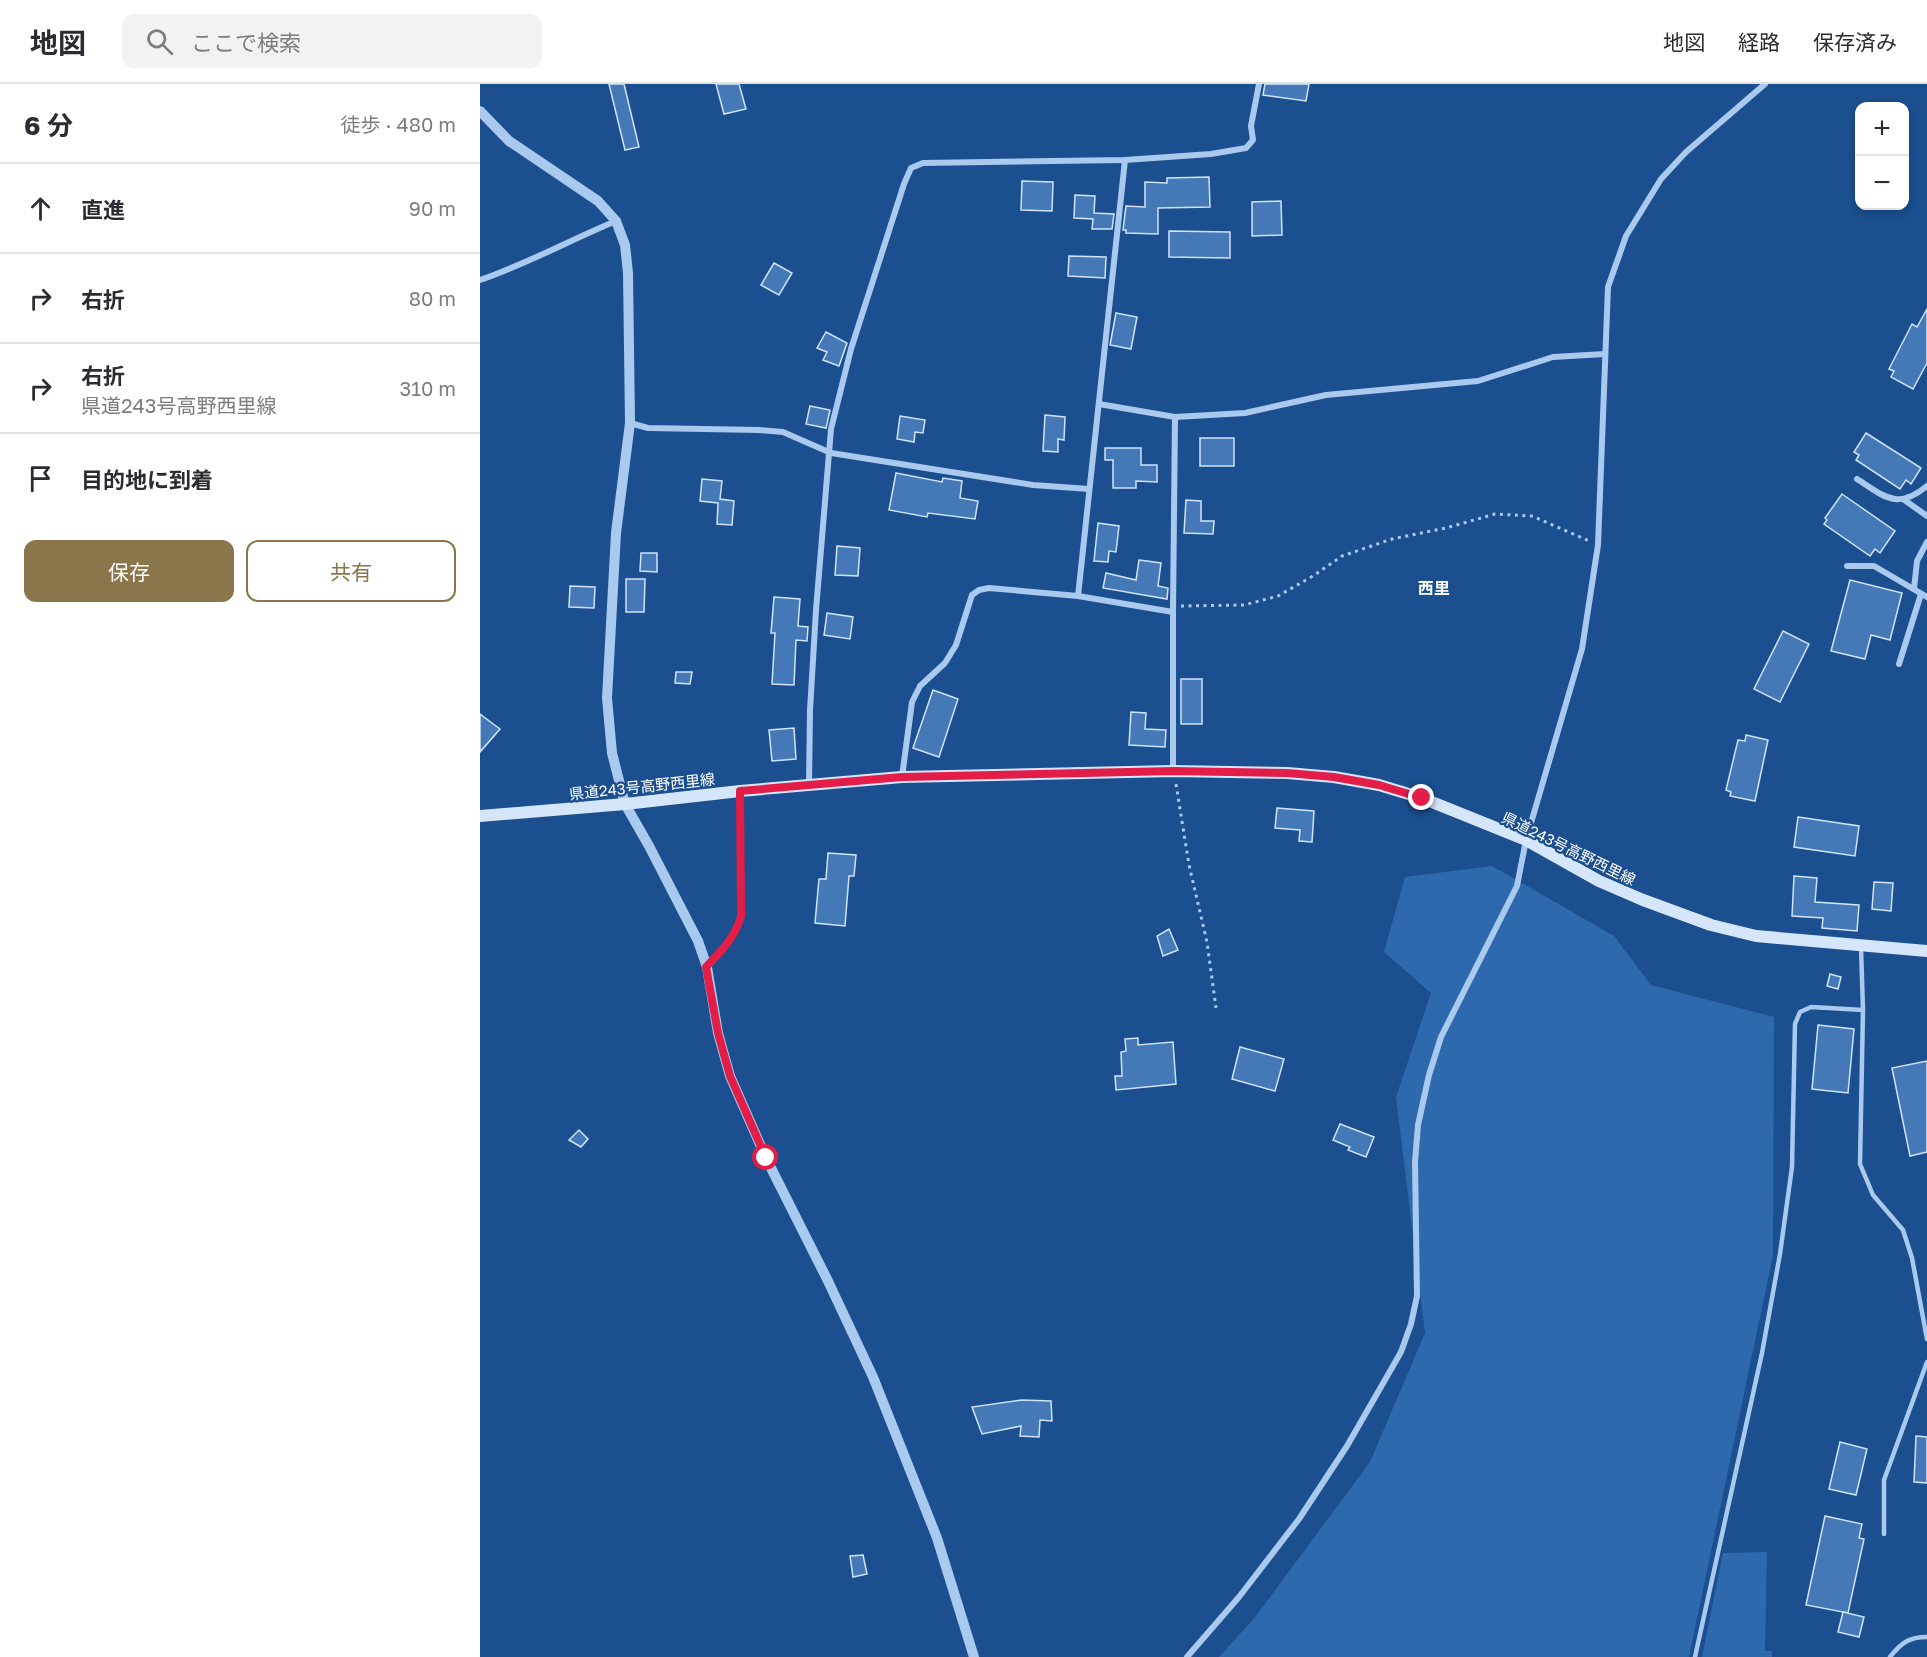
<!DOCTYPE html>
<html lang="ja">
<head>
<meta charset="utf-8">
<style>
  :root { --surface:#fff; --page:#f2f2f3; --text:#2b2b33; --muted:#7c7c81; --line:#e1e1e2; --accent:#8a764a }
  body { margin:0; font-family:"Golos Text","Noto Sans JP",sans-serif; background:var(--page); color:var(--text) }
  .controls { position:absolute; right:18px; top:18px; display:grid; overflow:hidden; border-radius:12px; box-shadow:0 3px 9px #0003 }
  .controls button { width:54px; height:54px; display:grid; place-items:center; padding:0; border:0; border-bottom:2px solid var(--line); background:var(--surface); color:var(--text); font:30px sans-serif }
  .stop { position:absolute; width:18px; height:18px; margin:-14px; border:4px solid #e11d48; border-radius:50%; background:#fff }
  .stop.end { background:#e11d48; border-color:#fff; box-shadow:0 2px 6px #0008 }
  .list { margin:0; padding:0; list-style:none }
  h2 { display:flex; justify-content:space-between; align-items:center; height:78px; margin:0; padding:0 24px; font-size:26px }
  h2 small { font-size:20px; font-weight:400; color:var(--muted) }
  .list li { display:grid; grid-template-columns:39px 1fr auto; gap:18px; align-items:center; box-sizing:border-box; height:90px; padding:0 24px; border-top:2px solid var(--line) }
  .list b { display:block; font-size:22px; white-space:nowrap }
  .list p { margin:0; font-size:20px; white-space:nowrap; color:var(--muted) }
  .list em { font-size:20px; font-style:normal; color:var(--muted) }
  .actions { display:flex; gap:12px; padding:18px 24px }
  .actions a { flex:1; padding:14px 0; border:2px solid var(--accent); border-radius:12px; text-align:center; font-size:21px; color:var(--accent) }
  .actions .main { background:var(--accent); color:#fff }
  .icon { flex:none; width:33px; height:33px; fill:none; stroke:currentColor; stroke-width:2; stroke-linecap:round; stroke-linejoin:round }
  .map { position:relative; flex:none; width:1447px; height:1573px; overflow:hidden }
  header { display:flex; align-items:center; gap:36px; box-sizing:border-box; height:84px; padding:0 30px; background:var(--surface); border-bottom:2px solid var(--line) }
  header strong { font-size:28px }
  nav { display:flex; gap:33px; margin-inline-start:auto; font-size:21px }
  .search { width:420px; height:54px; background:var(--page); display:flex; align-items:center; gap:15px; box-sizing:border-box; padding:0 21px; border-radius:12px; color:var(--muted); font-size:22px }
  main { display:flex }
  aside { flex:1; background:var(--surface) }
  .map>svg:first-child { display:block }
</style>
</head>
<body>
<header>
<strong>地図</strong>
<div class="search"><svg class="icon" aria-label="search" viewBox="0 0 24 24"><circle cx="10" cy="10" r="6"/><path d="M15 15l6 6"/></svg>ここで検索</div>
<nav><a>地図</a><a>経路</a><a>保存済み</a></nav>
</header>
<main>
<aside>
<h2>6 分<small>徒歩 · 480 m</small></h2>
<ul class="list">
<li><svg class="icon" aria-label="ahead" viewBox="0 0 24 24"><path d="M12 20V5M6 11l6-6 6 6"/></svg><div><b>直進</b></div><em>90 m</em></li>
<li><svg class="icon" aria-label="right" viewBox="0 0 24 24"><path d="M7 20v-9h11M14 6l5 5-5 5"/></svg><div><b>右折</b></div><em>80 m</em></li>
<li><svg class="icon" aria-label="right" viewBox="0 0 24 24"><path d="M7 20v-9h11M14 6l5 5-5 5"/></svg><div><b>右折</b><p>県道243号高野西里線</p></div><em>310 m</em></li>
<li><svg class="icon" aria-label="arrive" viewBox="0 0 24 24"><path d="M6 21V4h12l-3 4 3 4H6"/></svg><div><b>目的地に到着</b></div></li>
</ul>
<div class="actions"><a class="main">保存</a><a>共有</a></div>
</aside>
<div class="map">
<svg width="1447" height="1573" viewBox="0 0 1447 1573">
  <rect width="100%" height="100%" fill="#1b4f8f"/>
  <g fill="#2e69ad">
    <path d="M 1012,782 L 1134,852 L 1171,901 L 1294,933 L 1293,1171 L 1209,1573 L 739,1573 L 776,1532 L 890,1378 L 945,1249 L 916,1013 L 951,909 L 904,868 L 925,793 Z"/>
    <path d="M 1287,1468 L 1285,1567 L 1292,1567 L 1292,1573 L 1222,1573 L 1243,1469 Z"/>
  </g>
  <g fill="#4478b7" stroke="#cfe3fa" stroke-width="1.5">
    <path d="M 129,0 L 144,0 L 159,63 L 145,66 Z"/>
    <path d="M 236,0 L 259,0 L 266,25 L 244,30 Z"/>
    <path d="M 785,0 L 829,0 L 826,17 L 783,11 Z"/>
    <path d="M 729,93 L 730,123 L 678,124 L 678,150 L 646,149 L 646,146 L 643,146 L 646,122 L 665,123 L 665,98 L 687,99 L 687,94 Z"/>
    <path d="M 542,97 L 573,98 L 572,127 L 541,126 Z"/>
    <path d="M 595,111 L 615,112 L 614,129 L 634,130 L 632,145 L 612,145 L 613,135 L 594,134 Z"/>
    <path d="M 801,117 L 802,151 L 772,152 L 772,118 Z"/>
    <path d="M 689,147 L 750,148 L 750,174 L 689,173 Z"/>
    <path d="M 589,172 L 626,173 L 625,194 L 588,192 Z"/>
    <path d="M 294,179 L 312,189 L 299,211 L 281,201 Z"/>
    <path d="M 1447,225 L 1447,279 L 1433,305 L 1411,293 L 1414,287 L 1409,285 L 1432,240 L 1437,243 Z"/>
    <path d="M 636,229 L 657,233 L 651,265 L 630,261 Z"/>
    <path d="M 346,248 L 367,259 L 359,282 L 343,276 L 347,268 L 337,264 Z"/>
    <path d="M 330,322 L 350,326 L 346,344 L 326,340 Z"/>
    <path d="M 565,331 L 585,333 L 584,356 L 578,355 L 578,368 L 563,367 Z"/>
    <path d="M 420,332 L 445,336 L 443,349 L 435,348 L 434,358 L 417,355 Z"/>
    <path d="M 1386,349 L 1441,384 L 1431,400 L 1426,396 L 1420,405 L 1376,376 L 1379,371 L 1374,368 Z"/>
    <rect x="720" y="354" width="34" height="28"/>
    <path d="M 625,364 L 661,364 L 661,381 L 677,381 L 677,398 L 656,397 L 656,404 L 633,404 L 633,376 L 625,376 Z"/>
    <path d="M 416,389 L 462,398 L 463,394 L 482,397 L 480,414 L 498,417 L 495,435 L 448,429 L 447,433 L 409,426 Z"/>
    <path d="M 222,395 L 242,397 L 240,415 L 254,417 L 252,441 L 237,440 L 238,419 L 220,417 Z"/>
    <path d="M 1362,410 L 1415,447 L 1400,469 L 1395,465 L 1390,472 L 1344,440 L 1347,436 L 1345,434 Z"/>
    <path d="M 706,416 L 721,417 L 721,437 L 734,437 L 733,450 L 704,449 Z"/>
    <path d="M 618,439 L 639,442 L 636,468 L 629,467 L 628,478 L 614,477 Z"/>
    <path d="M 357,462 L 380,464 L 378,492 L 355,491 Z"/>
    <path d="M 161,469 L 177,469 L 177,488 L 160,487 Z"/>
    <path d="M 659,476 L 681,479 L 678,502 L 688,504 L 687,515 L 623,504 L 626,489 L 656,496 Z"/>
    <path d="M 146,495 L 165,495 L 164,528 L 146,528 Z"/>
    <path d="M 1370,496 L 1422,509 L 1410,556 L 1391,551 L 1385,575 L 1351,567 Z"/>
    <path d="M 90,502 L 115,503 L 114,524 L 89,523 Z"/>
    <path d="M 294,513 L 320,515 L 318,542 L 328,543 L 327,557 L 316,556 L 314,601 L 292,600 L 295,549 L 291,549 Z"/>
    <path d="M 347,529 L 373,533 L 370,555 L 344,551 Z"/>
    <path d="M 1303,547 L 1329,560 L 1300,618 L 1274,605 Z"/>
    <path d="M 196,588 L 212,588 L 210,600 L 195,599 Z"/>
    <rect x="701" y="595" width="21" height="45"/>
    <path d="M 453,606 L 478,615 L 459,673 L 433,664 Z"/>
    <path d="M 651,628 L 666,629 L 665,645 L 686,646 L 685,663 L 649,661 Z"/>
    <path d="M 0,630 L 20,645 L 0,668 Z"/>
    <path d="M 314,644 L 316,675 L 292,677 L 289,646 Z"/>
    <path d="M 1266,651 L 1288,656 L 1275,717 L 1250,712 L 1251,708 L 1246,706 L 1258,656 L 1265,657 Z"/>
    <path d="M 797,724 L 834,727 L 832,758 L 819,757 L 820,746 L 795,744 Z"/>
    <path d="M 1318,733 L 1379,742 L 1375,772 L 1314,763 Z"/>
    <path d="M 348,769 L 376,771 L 374,792 L 369,792 L 365,842 L 335,839 L 339,795 L 346,795 Z"/>
    <path d="M 1314,792 L 1337,794 L 1335,818 L 1379,821 L 1377,847 L 1342,844 L 1343,834 L 1312,832 Z"/>
    <path d="M 1394,798 L 1413,799 L 1411,827 L 1392,825 Z"/>
    <path d="M 689,845 L 698,866 L 683,872 L 677,852 Z"/>
    <path d="M 1350,890 L 1361,893 L 1358,905 L 1347,902 Z"/>
    <path d="M 1338,941 L 1374,945 L 1368,1009 L 1332,1005 Z"/>
    <path d="M 658,954 L 658,961 L 693,958 L 696,1000 L 636,1006 L 635,992 L 642,992 L 641,968 L 646,967 L 645,955 Z"/>
    <path d="M 760,963 L 804,975 L 795,1007 L 752,995 Z"/>
    <path d="M 1447,977 L 1447,1068 L 1430,1072 L 1412,984 Z"/>
    <path d="M 860,1040 L 894,1053 L 886,1073 L 868,1066 L 870,1063 L 853,1056 Z"/>
    <path d="M 99,1046 L 108,1055 L 101,1063 L 89,1056 Z"/>
    <path d="M 542,1316 L 571,1317 L 572,1337 L 560,1336 L 559,1353 L 540,1352 L 541,1342 L 502,1350 L 492,1323 Z"/>
    <path d="M 1436,1352 L 1447,1353 L 1447,1399 L 1434,1398 Z"/>
    <path d="M 1360,1358 L 1387,1365 L 1376,1411 L 1349,1405 Z"/>
    <path d="M 1345,1432 L 1382,1440 L 1379,1454 L 1384,1455 L 1368,1529 L 1326,1521 Z"/>
    <path d="M 383,1471 L 387,1490 L 373,1493 L 370,1472 Z"/>
    <path d="M 1363,1528 L 1384,1533 L 1379,1553 L 1358,1548 Z"/>
  </g>
  <g fill="none" stroke-linecap="round" stroke-linejoin="round">
    <g stroke="#a9c9ee" stroke-width="3" stroke-dasharray="3 4.5" stroke-linecap="butt">
      <path d="M 701,522 L 764,521 L 798,512 L 833,492 L 862,472 L 912,455 L 966,444 L 1015,430 L 1052,432 L 1109,457"/>
      <path d="M 696,700 L 709,781 L 727,858 L 736,924"/>
    </g>
    <g stroke="#a9c9ee" stroke-width="4.5">
      <path d="M 1381,863 L 1383,926 L 1380,1080 L 1393,1111 L 1423,1146 L 1432,1174 L 1447,1255"/>
      <path d="M 1404,1450 L 1404,1396 L 1447,1278"/>
      <path d="M 1215,1573 L 1282,1269 L 1300,1170 L 1312,1083 L 1315,940 L 1320,928 L 1331,923 L 1383,926"/>
      <path d="M 1410,1573 C 1421,1559 1429,1553 1447,1553"/>
    </g>
    <g stroke="#a9c9ee" stroke-width="6">
      <path d="M 0,196 C 47,180 90,156 136,137"/>
      <path d="M 619,320 L 695,333 L 765,329 L 846,311 L 998,297 L 1073,273 L 1125,270"/>
      <path d="M 150,339 L 168,344 L 279,346 L 303,348 L 351,369 L 553,401 L 609,405"/>
      <path d="M 1377,395 C 1404,412 1417,427 1447,402"/>
      <path d="M 1423,415 L 1447,432"/>
      <path d="M 1367,482 L 1394,482 L 1447,513"/>
      <path d="M 1434,505 L 1437,477 L 1447,458"/>
      <path d="M 598,512 L 645,76"/>
      <path d="M 1419,580 L 1441,510"/>
      <path d="M 693,687 L 693,528 L 695,333"/>
      <path d="M 422,693 L 432,618 L 440,602 L 465,579 L 476,561 L 492,511 L 499,506 L 509,504 L 598,512 L 693,528"/>
      <path d="M 329,701 L 330,626 L 336,526 L 351,345 L 371,265 L 424,100 L 431,84 L 443,79 L 645,76 L 731,70 L 766,64 L 773,56 L 771,42 L 779,0"/>
      <path d="M 227,883 C 242,867 255,854 261,833 L 260,707"/>
      <path d="M 707,1573 L 759,1513 L 819,1435 L 867,1362 L 921,1268 L 931,1240 L 937,1212 L 935,1078 L 938,1041 L 949,991 L 961,953 L 1037,802 L 1046,756 L 1102,565 L 1118,461 L 1128,203 L 1146,152 L 1181,95 L 1206,68 L 1285,0"/>
    </g>
    <path stroke="#a9c9ee" stroke-width="10" d="M 0,27 L 29,57 L 118,117 L 136,137 L 145,161 L 148,189 L 150,339 L 136,449 L 127,614 L 132,669 L 145,720 L 169,762 L 218,857 L 227,883 L 238,949 L 250,992 L 286,1074 L 348,1197 L 393,1293 L 457,1454 L 494,1573"/>
    <path stroke="#d6e6fa" stroke-width="12" d="M 0,732 L 145,720 L 260,707 L 422,693 L 693,687 L 807,689 L 854,693 L 899,701 L 942,714 L 1046,756 L 1119,797 L 1163,816 L 1231,841 L 1276,852 L 1447,867"/>
  </g>
  <g fill="none" stroke-linecap="round" stroke-linejoin="round">
    <path stroke="#e11d48" stroke-width="8" d="M 286,1074 L 250,992 L 238,949 L 226,883 C 241,867 255,854 261,832 L 260,707 L 422,693 L 693,687 L 807,689 L 854,693 L 899,701 L 942,714"/>
  </g>
  <g text-anchor="middle" dominant-baseline="central" stroke-width="4.5" stroke-linejoin="round" paint-order="stroke">
    <g font-size="15" fill="#fff" stroke="#1b4f8f">
      <text transform="translate(162 702) rotate(-6)">県道243号高野西里線</text>
      <text transform="translate(1089 764) rotate(26)">県道243号高野西里線</text>
    </g>
    <g font-size="16" font-weight="bold" fill="#fff" stroke="#1b4f8f">
      <text x="954" y="504">西里</text>
    </g>
  </g>
</svg>
<div class="controls">
<button>+</button>
<button>−</button>
</div>
<div class="stop" style="left:286px;top:1074px"></div>
<div class="stop end" style="left:942px;top:714px"></div>
</div>
</main>
</body>
</html>
